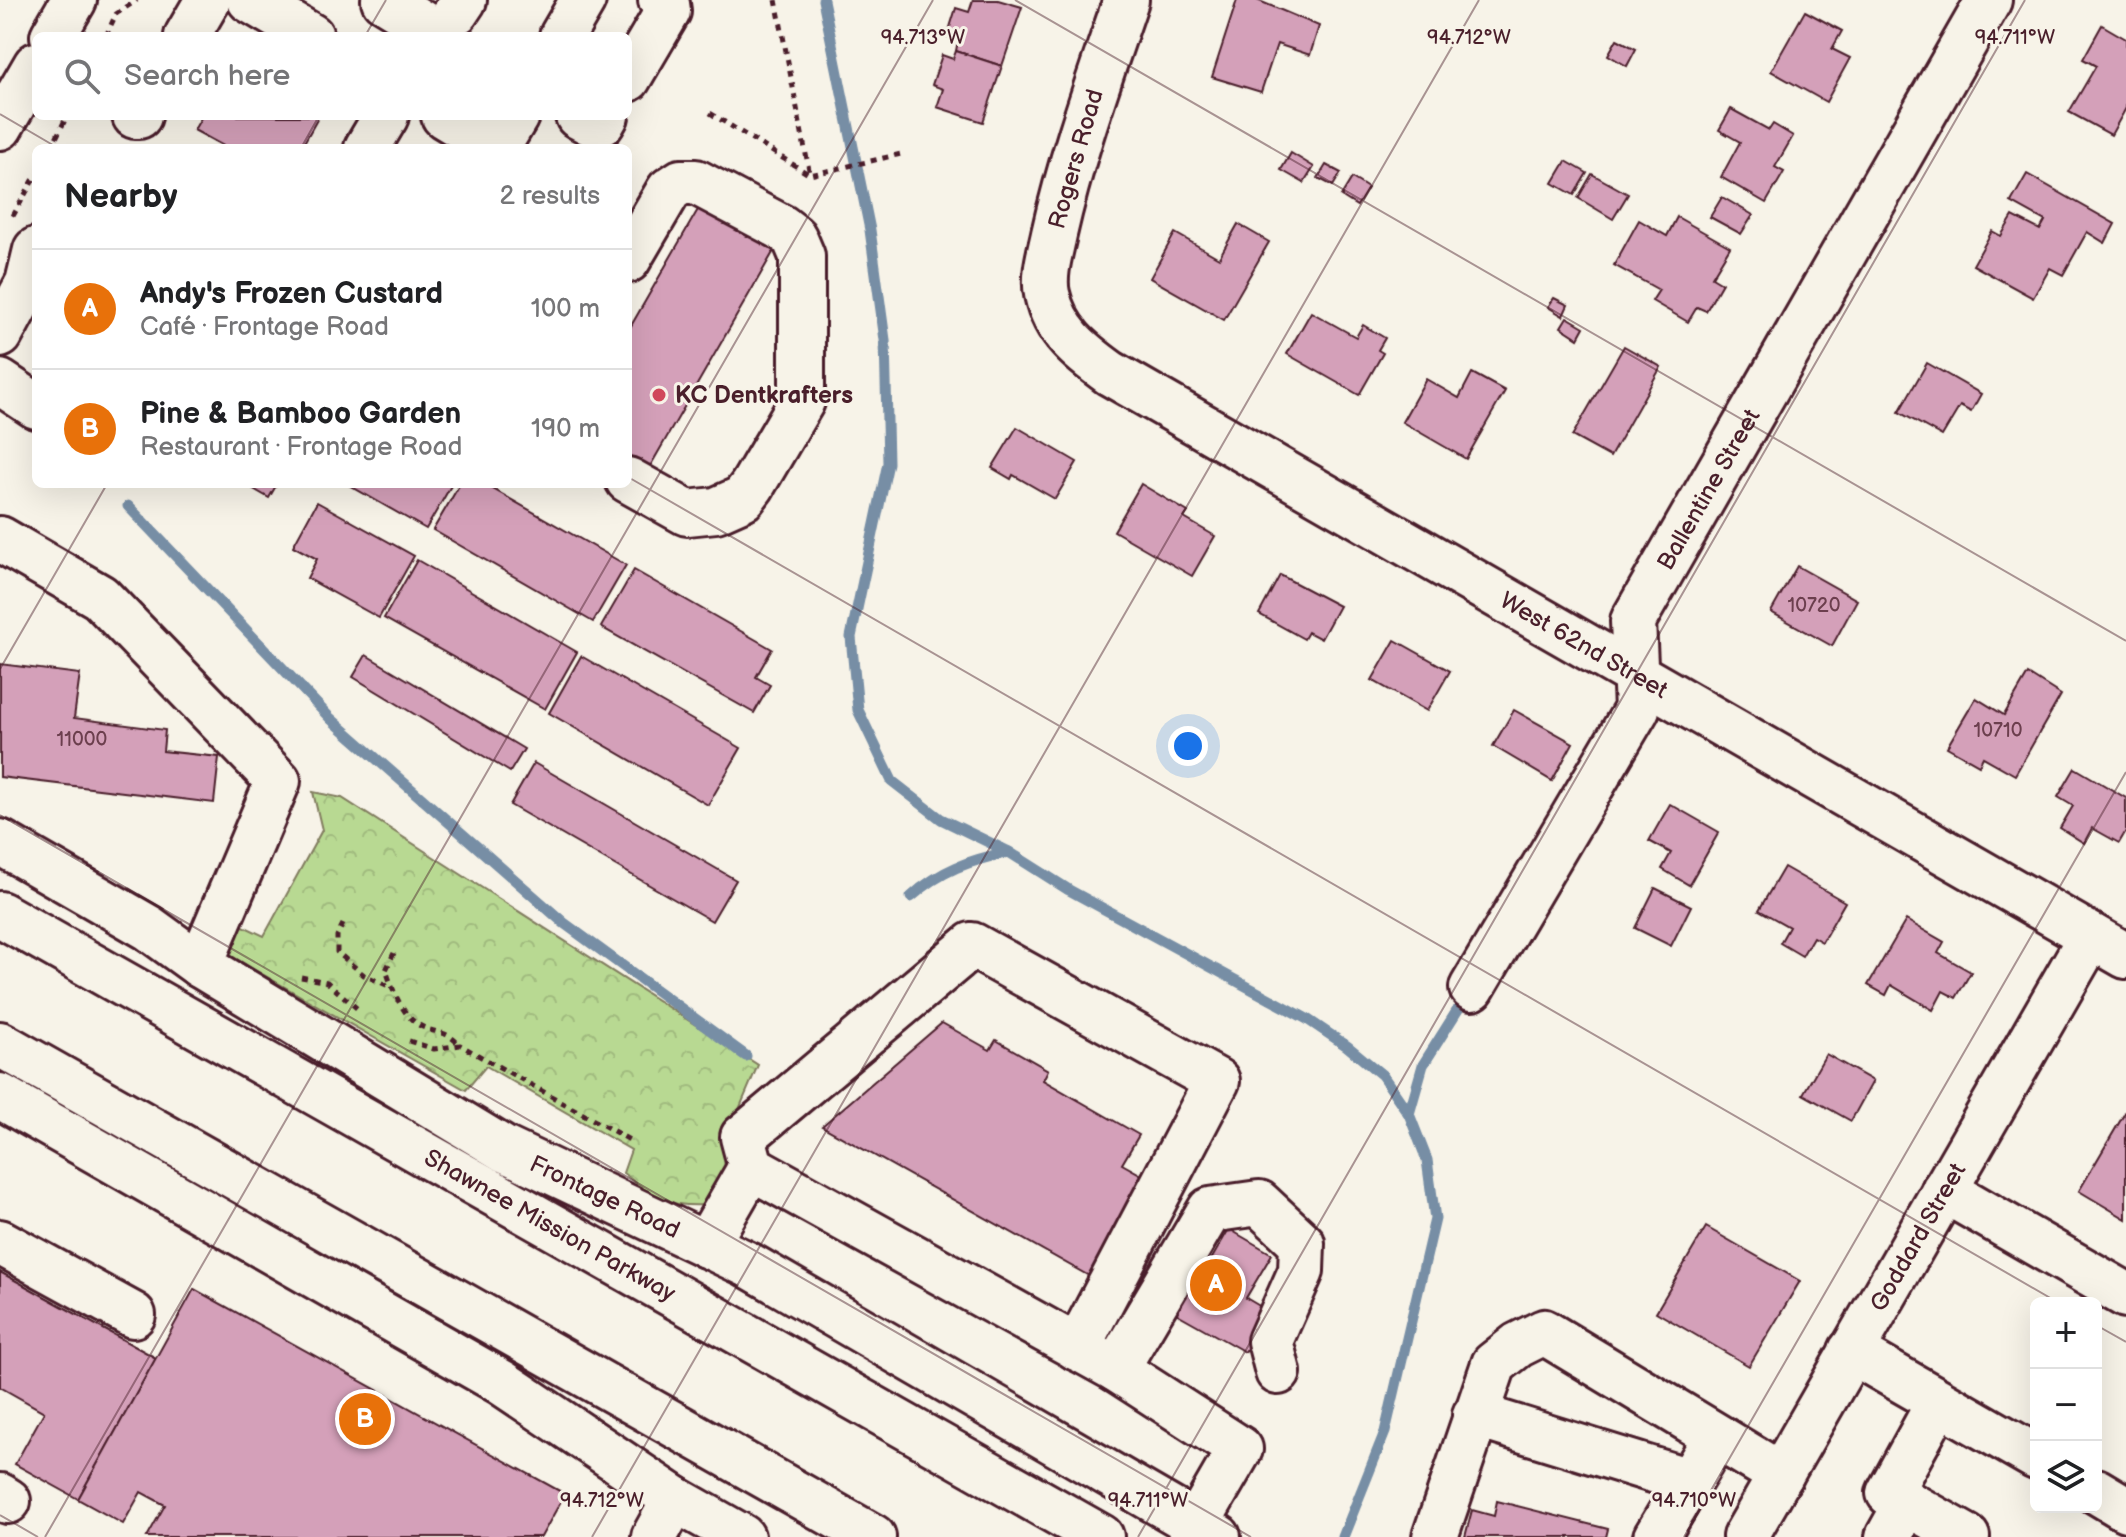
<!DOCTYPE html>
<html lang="en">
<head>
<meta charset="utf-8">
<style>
  :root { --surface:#fff; --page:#f2f2f2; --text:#202124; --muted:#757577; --line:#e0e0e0; --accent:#d1495b }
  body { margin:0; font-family:"Balsamiq Sans",sans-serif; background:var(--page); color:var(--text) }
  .controls { position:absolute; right:24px; bottom:24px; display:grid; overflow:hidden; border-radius:12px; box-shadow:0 8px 32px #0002 }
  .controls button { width:72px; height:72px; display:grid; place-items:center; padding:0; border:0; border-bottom:2px solid var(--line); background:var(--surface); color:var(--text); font:40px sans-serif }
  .you { position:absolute; left:1188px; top:746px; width:28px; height:28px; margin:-20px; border:6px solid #fff; border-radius:50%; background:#1a73e8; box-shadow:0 0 0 12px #1a73e833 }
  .badge { display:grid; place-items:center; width:52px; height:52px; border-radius:50%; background:var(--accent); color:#fff; font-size:26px; font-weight:700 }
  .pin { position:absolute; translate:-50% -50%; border:4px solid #fff; box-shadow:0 2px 8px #0006 }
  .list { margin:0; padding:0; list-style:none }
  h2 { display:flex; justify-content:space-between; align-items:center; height:104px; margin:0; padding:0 32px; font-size:34px }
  h2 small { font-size:26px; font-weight:400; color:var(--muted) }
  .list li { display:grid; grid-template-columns:52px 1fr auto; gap:24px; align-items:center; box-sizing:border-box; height:120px; padding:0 32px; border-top:2px solid var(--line) }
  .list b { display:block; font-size:30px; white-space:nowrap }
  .list p { margin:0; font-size:26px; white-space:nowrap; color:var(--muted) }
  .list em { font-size:26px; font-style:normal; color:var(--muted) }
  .icon { flex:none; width:44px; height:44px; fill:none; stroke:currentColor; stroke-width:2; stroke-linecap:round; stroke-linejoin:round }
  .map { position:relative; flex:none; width:2126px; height:1537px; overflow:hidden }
  .search { position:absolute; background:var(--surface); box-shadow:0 8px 32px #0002; left:32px; top:32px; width:600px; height:88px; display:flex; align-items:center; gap:20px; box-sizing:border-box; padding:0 28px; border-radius:12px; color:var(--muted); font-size:30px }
  .panel { position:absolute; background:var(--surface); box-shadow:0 8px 32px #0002; left:32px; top:144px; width:600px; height:344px; border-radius:12px }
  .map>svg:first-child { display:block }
</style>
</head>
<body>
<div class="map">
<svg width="2126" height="1537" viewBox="0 0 2126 1537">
  <defs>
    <pattern id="park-crowns" width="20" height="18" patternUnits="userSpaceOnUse" patternTransform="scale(2)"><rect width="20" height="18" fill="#b8d992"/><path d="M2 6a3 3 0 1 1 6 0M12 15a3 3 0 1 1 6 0" fill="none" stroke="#a0ba7e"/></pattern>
  </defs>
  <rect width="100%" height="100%" fill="#f7f3e8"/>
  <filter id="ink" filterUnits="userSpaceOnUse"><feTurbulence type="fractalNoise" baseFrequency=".0125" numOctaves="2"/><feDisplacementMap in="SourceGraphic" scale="16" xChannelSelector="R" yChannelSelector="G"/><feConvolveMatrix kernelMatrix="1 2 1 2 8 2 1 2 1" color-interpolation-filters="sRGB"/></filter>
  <g filter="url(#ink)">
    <path fill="url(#park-crowns)" stroke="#817c5e" stroke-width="2" d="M 313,792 L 342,798 L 758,1065 L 723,1147 L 726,1177 L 706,1205 C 663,1207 656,1198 623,1173 L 631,1150 L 486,1066 L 466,1090 L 223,952 L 231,920 L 264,936 L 322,830 Z"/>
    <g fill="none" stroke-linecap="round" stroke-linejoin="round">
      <g stroke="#778ea5" stroke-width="11">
        <path d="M 823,0 L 870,230 L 885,340 L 888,463 L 851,637 L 858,710 L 892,781 L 941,819 L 1009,852 L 1069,890 L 1307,1019 L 1347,1046 L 1382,1075 L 1409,1114 L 1427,1160 L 1435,1219 L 1385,1432 L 1343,1537"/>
        <path d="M 128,506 L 330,718 L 564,923 L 746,1056"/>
        <path d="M 911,897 C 941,870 970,860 1009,852"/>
        <path d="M 1409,1114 L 1423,1065 L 1467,995"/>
      </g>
    </g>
    <g fill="#d4a0b9" stroke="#4a1f2b" stroke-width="2">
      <path d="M 973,0 L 998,0 L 1022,7 L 1002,66 L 956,51 L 958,40 L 947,37 L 956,8 L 969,12 Z"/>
      <path d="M 1237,0 L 1257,0 L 1319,26 L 1310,55 L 1277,44 L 1261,92 L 1212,77 Z"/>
      <path d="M 1805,11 L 1842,31 L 1832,49 L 1850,58 L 1826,102 L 1771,71 Z"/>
      <path d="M 2102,25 L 2126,39 L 2126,108 L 2111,135 L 2069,112 L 2096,66 L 2083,59 Z"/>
      <path d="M 1617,39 L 1636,49 L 1627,66 L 1608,55 Z"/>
      <path d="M 956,51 L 1002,66 L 983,122 L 937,107 L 943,89 L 932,85 L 942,55 L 953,59 Z"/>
      <path d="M 1731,109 L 1769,130 L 1773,124 L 1793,136 L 1775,167 L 1784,172 L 1766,203 L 1721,177 L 1740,142 L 1719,130 Z"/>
      <path d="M 202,116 L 319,116 L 301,148 L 227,148 L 194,130 Z"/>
      <path d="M 1291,153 L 1314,167 L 1304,183 L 1281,170 Z"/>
      <path d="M 1566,161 L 1587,173 L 1574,195 L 1553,183 Z"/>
      <path d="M 1326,165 L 1341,173 L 1333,186 L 1318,178 Z"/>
      <path d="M 1592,174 L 1628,194 L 1613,219 L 1578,198 Z"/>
      <path d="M 2027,174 L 2115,224 L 2105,243 L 2087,232 L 2063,275 L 2050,268 L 2033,298 L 1973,265 L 1992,231 L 2001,236 L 2013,216 L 2040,230 L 2045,221 L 2011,202 Z"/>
      <path d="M 1352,178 L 1368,188 L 1357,206 L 1341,196 Z"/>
      <path d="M 1722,197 L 1753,215 L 1741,234 L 1710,217 Z"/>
      <path d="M 700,206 L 775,249 L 648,470 L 628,459 L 628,331 Z"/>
      <path d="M 1677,217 L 1730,247 L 1712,277 L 1722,283 L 1706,311 L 1697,307 L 1688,322 L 1652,301 L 1659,290 L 1614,265 L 1639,220 L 1667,236 Z"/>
      <path d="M 1238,224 L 1269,242 L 1224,320 L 1150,278 L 1175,233 L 1219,258 Z"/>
      <path d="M 1554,298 L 1568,305 L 1563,316 L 1548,307 Z"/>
      <path d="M 1311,312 L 1356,337 L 1363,325 L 1385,338 L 1378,350 L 1383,353 L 1359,395 L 1287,354 Z"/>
      <path d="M 1567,317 L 1584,327 L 1578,338 L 1561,327 Z"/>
      <path d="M 1624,346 L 1661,367 L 1610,457 L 1572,436 Z"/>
      <path d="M 1927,363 L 1981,394 L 1971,412 L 1960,406 L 1942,436 L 1899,412 Z"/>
      <path d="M 1472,373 L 1505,391 L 1466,459 L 1402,422 L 1426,379 L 1459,398 Z"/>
      <path d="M 1017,427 L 1077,462 L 1055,499 L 1013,475 L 1011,479 L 992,468 Z"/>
      <path d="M 245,484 L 277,484 L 269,498 Z"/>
      <path d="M 347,484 L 452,484 L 426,529 Z"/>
      <path d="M 460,484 L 484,484 L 626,565 L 593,622 L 433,530 Z"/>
      <path d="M 1141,484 L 1188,512 L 1184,518 L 1215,536 L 1192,576 L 1114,531 Z"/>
      <path d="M 317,502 L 414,556 L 379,618 L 307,578 L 317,559 L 293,546 Z"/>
      <path d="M 417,560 L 577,652 L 545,709 L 384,618 Z"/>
      <path d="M 1797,566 L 1857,600 L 1832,646 L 1771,612 Z"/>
      <path d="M 634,570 L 772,649 L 756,677 L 770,685 L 754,713 L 601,627 Z"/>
      <path d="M 1280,575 L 1339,606 L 1321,639 L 1308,632 L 1304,639 L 1259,614 Z"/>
      <path d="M 1395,640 L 1450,671 L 1427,711 L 1372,680 Z"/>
      <path d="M 366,655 L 524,749 L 510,772 L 353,677 Z"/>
      <path d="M 581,656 L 741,748 L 708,805 L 549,713 Z"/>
      <path d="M 0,664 L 80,674 L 74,718 L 165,730 L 163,751 L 219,757 L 214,803 L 0,777 Z"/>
      <path d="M 2028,674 L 2061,695 L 2015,775 L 1983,757 L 1979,765 L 1947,747 L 1976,698 L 2004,715 Z"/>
      <path d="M 1514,710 L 1573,743 L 1552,781 L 1493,746 Z"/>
      <path d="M 534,763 L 736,880 L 712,921 L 510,805 Z"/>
      <path d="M 2075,768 L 2126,798 L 2126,831 L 2119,843 L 2092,828 L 2084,843 L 2060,828 L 2073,806 L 2058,797 Z"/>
      <path d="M 1670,804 L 1719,832 L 1689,885 L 1662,869 L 1671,853 L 1649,841 Z"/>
      <path d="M 1784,867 L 1845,902 L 1822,942 L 1813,937 L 1802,956 L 1780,943 L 1789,927 L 1759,910 Z"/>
      <path d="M 1655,888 L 1691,906 L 1671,946 L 1635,928 Z"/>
      <path d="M 1906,920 L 1944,942 L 1938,953 L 1971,972 L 1956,998 L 1943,991 L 1933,1010 L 1891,985 L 1886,995 L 1868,985 Z"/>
      <path d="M 942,1023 L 990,1050 L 996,1040 L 1048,1070 L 1043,1080 L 1139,1135 L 1122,1164 L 1154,1182 L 1098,1281 L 822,1126 Z"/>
      <path d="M 1826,1054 L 1873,1081 L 1851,1121 L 1803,1094 Z"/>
      <path d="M 2126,1111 L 2126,1219 L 2079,1191 Z"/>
      <path d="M 1706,1227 L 1800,1281 L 1749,1366 L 1656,1312 Z"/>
      <path d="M 1229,1229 L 1272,1254 L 1246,1298 L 1268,1311 L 1245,1352 L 1165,1307 L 1190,1264 L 1204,1272 Z"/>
      <path d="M 0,1272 L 156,1358 L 78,1499 L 15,1464 L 44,1412 L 0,1387 Z"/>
      <path d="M 194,1289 L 565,1494 L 541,1537 L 147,1537 L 165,1505 L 141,1492 L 123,1524 L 78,1499 Z"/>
      <path d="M 1497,1501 L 1608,1529 L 1606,1537 L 1465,1537 L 1472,1510 L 1494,1516 Z"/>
    </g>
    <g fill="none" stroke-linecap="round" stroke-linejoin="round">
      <defs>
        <g id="minor">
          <path d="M 250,0 L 311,36"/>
          <path d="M 384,0 L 443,36"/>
          <path id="s1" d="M 1126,0 C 1100,77 1072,154 1054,234 C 1050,253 1043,275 1047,294 C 1055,332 1081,352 1110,373 L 2126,956"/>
          <path d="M 456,12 L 464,0"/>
          <path d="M 187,36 L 208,0"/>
          <path d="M 562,36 L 583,0"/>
          <path d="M 628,79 L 668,11 L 667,4 L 661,0"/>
          <path d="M 135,116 L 139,116"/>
          <path d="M 444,116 L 497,148 L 516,116"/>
          <path d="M 578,116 L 595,125 L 602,123 L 606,116"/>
          <path d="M 367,148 L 386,116"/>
          <path d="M 628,260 L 669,190 L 681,182 L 696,182 L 781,227 L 794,237 L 802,256 L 802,401 L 752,486 L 743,498 L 716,510 L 687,513 L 628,480"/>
          <path d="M 0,335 L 28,283 L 36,250"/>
          <path d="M 0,382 L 36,406"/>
          <path d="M 0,539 L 100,597 L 278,781 L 200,965"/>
          <path id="s2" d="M 0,842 L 149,928 L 200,965 L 504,1149 L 747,1264 L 1218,1537"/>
          <path id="s3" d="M 1472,988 L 1637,709 L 1633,621 L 1989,0"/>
          <path d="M 0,1096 L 501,1382 L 675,1499 L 742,1537"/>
          <path d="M 751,1167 L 1116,1369 L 1240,1449 L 1196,1525"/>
          <path d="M 1944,1190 L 2126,1295"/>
          <path d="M 0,1242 L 133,1315"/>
          <path d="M 706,1245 L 751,1167 L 743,1137 L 972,945 L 1217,1081 L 1077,1348"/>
          <path d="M 1851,1351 L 2036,1457"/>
          <path d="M 1116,1369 L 1210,1210 L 1259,1203 L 1302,1243 L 1301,1271 L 1270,1341 L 1278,1372"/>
          <path d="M 1939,1402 L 1889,1493 L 1967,1537"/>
          <path d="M 1475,1415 L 1689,1481"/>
          <path d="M 2096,1491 L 2126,1509"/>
          <path d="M 0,1496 L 8,1501"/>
          <path d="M 654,1537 L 675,1499"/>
          <path d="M 1435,1537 L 1494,1364 L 1518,1345 L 1544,1332 L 1781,1475"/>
          <path d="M 1656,1537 L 1704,1457"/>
          <path id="s4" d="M 1745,1537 L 2091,936"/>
          <path d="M 1888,1537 L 1907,1503"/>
        </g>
        <g id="major">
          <path d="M 53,36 L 74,0"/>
          <path d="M 0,127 L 36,65"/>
        </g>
        <g id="highway">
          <path id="s5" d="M 0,914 L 1101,1537"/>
          <path d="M 0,1044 L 873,1537"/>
        </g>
      </defs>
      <use href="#minor" stroke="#4a1f2b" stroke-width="50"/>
      <use href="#major" stroke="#4a1f2b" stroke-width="50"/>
      <use href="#highway" stroke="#4a1f2b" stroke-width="50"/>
      <g stroke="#4a1f2b" stroke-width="5" stroke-dasharray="6 6" stroke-linecap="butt">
        <path d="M 776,0 L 810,175"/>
        <path d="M 106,36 L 116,14 L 137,0"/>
        <path d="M 710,113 L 810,175 L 901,154"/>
        <path d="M 51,148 L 67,116"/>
        <path d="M 13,216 L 36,175"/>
        <path d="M 343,924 L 337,936 L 337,952 L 364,975 L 391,987"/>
        <path d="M 394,953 L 386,970 C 393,990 403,1020 425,1028 C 443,1035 444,1030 459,1044"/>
        <path d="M 301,977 L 327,982 L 360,1011"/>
        <path d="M 409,1041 L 434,1049 L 460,1045 L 633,1142"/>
      </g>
      <use href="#minor" stroke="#f7f3e8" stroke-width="44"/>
      <use href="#major" stroke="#f7f3e8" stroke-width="44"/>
      <use href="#highway" stroke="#f7f3e8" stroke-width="44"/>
    </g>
  </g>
  <path fill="none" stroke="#4a1f2b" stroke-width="2" stroke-opacity="0.45" d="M 1015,0 L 2126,641M 365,36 L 386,0M 0,114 L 58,148M 301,148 L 319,116M 628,477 L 2059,1303M 0,669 L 107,484M 0,815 L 1251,1537M 2096,1325 L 2126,1342M 0,1515 L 38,1537M 45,1537 L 933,0M 592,1537 L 1479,0M 1138,1537 L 2025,0M 1684,1537 L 2126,772"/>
  <circle fill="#d1495b" stroke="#f7f3e8" stroke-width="3" cx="659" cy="395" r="8"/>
  <g text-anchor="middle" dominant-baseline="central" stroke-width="6" stroke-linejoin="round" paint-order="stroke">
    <g font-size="20" fill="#6c3f4e">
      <text x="1814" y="606">10720</text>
      <text x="1998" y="731">10710</text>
      <text x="82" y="740">11000</text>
    </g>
    <g font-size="24" fill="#4a1f2b" stroke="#f7f3e8">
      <text transform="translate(1076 159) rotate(-74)">Rogers Road</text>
      <text stroke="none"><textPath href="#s3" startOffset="564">Ballentine Street</textPath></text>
      <text stroke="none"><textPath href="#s1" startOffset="956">West 62nd Street</textPath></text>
      <text stroke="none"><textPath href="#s2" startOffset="702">Frontage Road</textPath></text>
      <text stroke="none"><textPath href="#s5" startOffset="632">Shawnee Mission Parkway</textPath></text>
      <text stroke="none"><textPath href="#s4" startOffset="346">Goddard Street</textPath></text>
    </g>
    <g font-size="24" font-weight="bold" fill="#4a1f2b" stroke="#f7f3e8" text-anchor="start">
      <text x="675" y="395">KC Dentkrafters</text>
    </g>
  </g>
  <g font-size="20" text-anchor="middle" fill="#4a1f2b" stroke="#f7f3e8" stroke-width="6" stroke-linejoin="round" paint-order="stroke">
    <text x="923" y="44">94.713°W</text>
    <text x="1469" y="44">94.712°W</text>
    <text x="2015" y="44">94.711°W</text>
    <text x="602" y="1507">94.712°W</text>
    <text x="1148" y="1507">94.711°W</text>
    <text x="1694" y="1507">94.710°W</text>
  </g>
</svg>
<div class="controls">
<button>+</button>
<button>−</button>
<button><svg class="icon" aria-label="layers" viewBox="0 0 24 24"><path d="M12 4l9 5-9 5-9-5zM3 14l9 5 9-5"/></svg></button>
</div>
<div class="you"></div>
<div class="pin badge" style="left:1216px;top:1285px;background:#e8710a">A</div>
<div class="pin badge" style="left:365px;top:1419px;background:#e8710a">B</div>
<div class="search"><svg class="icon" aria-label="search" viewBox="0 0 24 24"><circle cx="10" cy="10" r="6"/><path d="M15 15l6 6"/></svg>Search here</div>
<section class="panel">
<h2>Nearby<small>2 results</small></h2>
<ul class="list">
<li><span class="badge" style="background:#e8710a">A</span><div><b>Andy's Frozen Custard</b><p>Café · Frontage Road</p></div><em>100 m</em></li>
<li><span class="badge" style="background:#e8710a">B</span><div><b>Pine &amp; Bamboo Garden</b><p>Restaurant · Frontage Road</p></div><em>190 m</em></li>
</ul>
</section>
</div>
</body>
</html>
